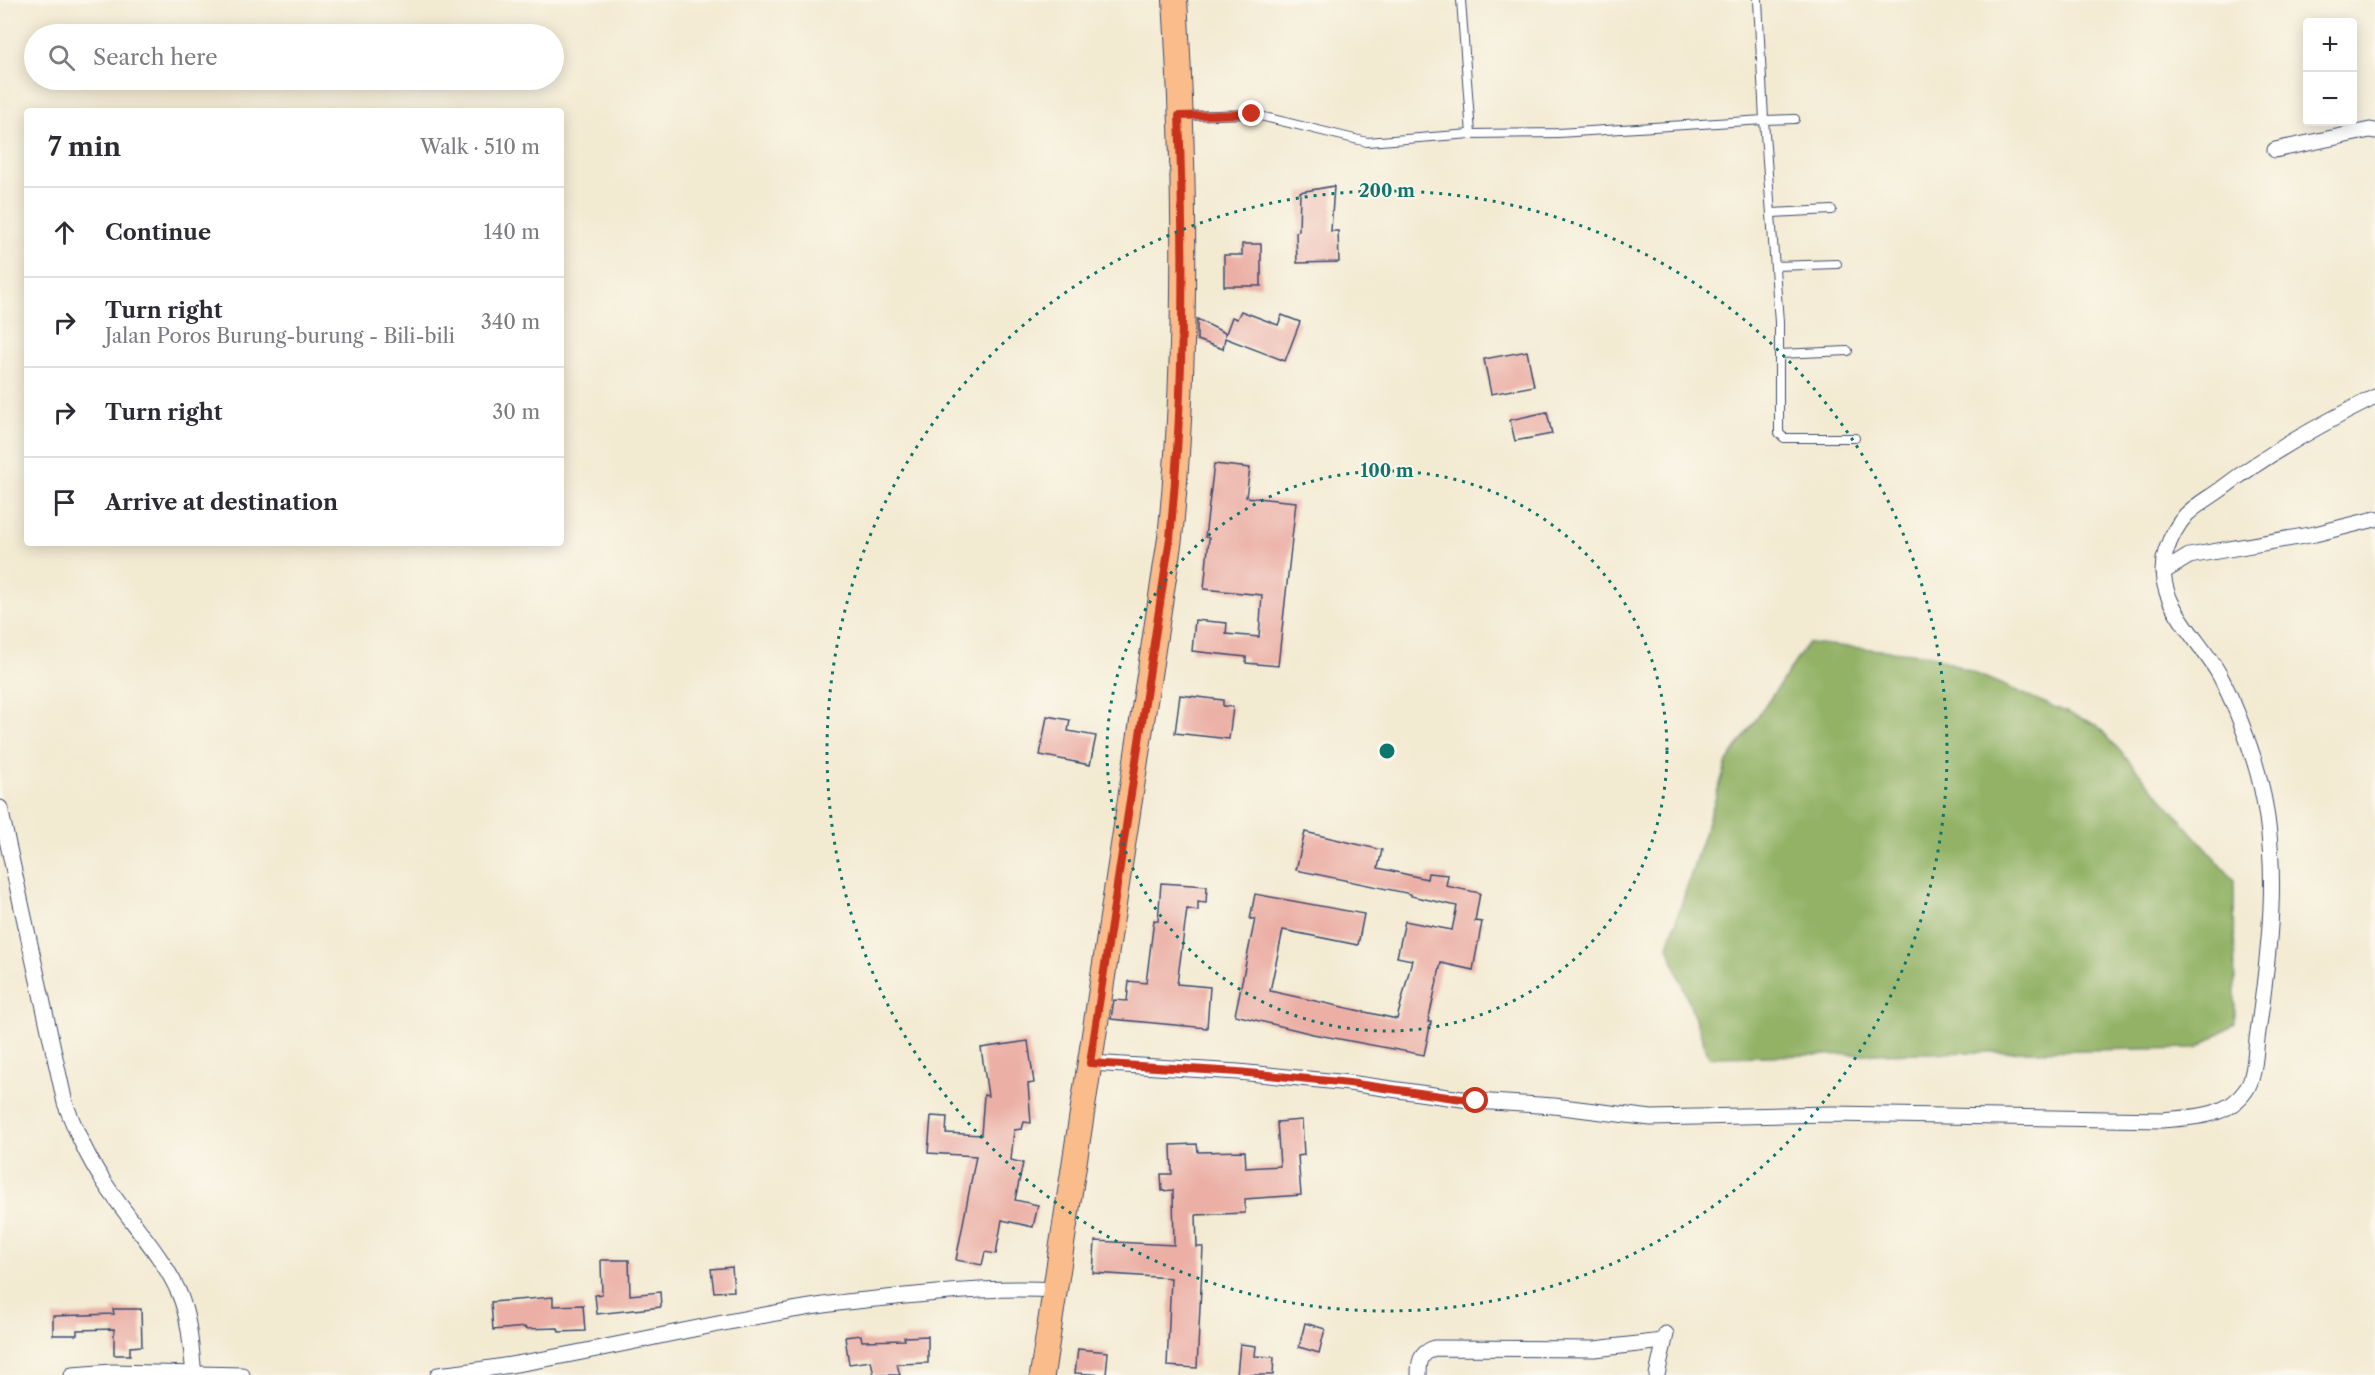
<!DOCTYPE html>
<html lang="en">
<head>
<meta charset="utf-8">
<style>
  :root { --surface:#fff; --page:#f7f7f7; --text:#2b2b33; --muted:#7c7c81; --line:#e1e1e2 }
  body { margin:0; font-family:"Libre Caslon Text",serif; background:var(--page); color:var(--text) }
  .controls { position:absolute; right:18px; top:18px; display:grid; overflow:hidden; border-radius:6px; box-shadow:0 3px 15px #0003 }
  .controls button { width:54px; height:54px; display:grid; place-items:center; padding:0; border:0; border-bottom:2px solid var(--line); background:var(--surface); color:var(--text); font:30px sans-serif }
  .stop { position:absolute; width:18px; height:18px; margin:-14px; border:4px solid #c8321e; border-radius:50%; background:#fff }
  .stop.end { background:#c8321e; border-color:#fff; box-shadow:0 2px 6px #0008 }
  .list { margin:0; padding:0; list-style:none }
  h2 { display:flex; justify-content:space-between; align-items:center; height:78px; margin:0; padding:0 24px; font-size:26px }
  h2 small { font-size:20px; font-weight:400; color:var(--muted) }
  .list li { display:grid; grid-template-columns:39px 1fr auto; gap:18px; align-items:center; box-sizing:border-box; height:90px; padding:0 24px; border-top:2px solid var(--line) }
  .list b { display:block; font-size:22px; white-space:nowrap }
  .list p { margin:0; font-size:20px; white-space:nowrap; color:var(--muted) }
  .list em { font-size:20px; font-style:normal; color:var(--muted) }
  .icon { flex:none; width:33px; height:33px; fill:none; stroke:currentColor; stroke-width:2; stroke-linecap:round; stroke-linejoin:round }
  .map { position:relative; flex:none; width:2375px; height:1375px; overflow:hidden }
  .search { position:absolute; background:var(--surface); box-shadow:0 3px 15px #0003; left:24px; top:24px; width:540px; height:66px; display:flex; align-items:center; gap:15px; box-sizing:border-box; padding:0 21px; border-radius:33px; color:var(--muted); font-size:22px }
  .panel { position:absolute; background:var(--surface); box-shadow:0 3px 15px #0003; left:24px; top:108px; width:540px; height:438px; border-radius:6px }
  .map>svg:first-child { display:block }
</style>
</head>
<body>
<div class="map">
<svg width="2375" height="1375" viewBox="0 0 2375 1375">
  <rect width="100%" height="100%" fill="#fbf7ec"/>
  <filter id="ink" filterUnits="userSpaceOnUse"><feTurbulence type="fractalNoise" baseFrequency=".0167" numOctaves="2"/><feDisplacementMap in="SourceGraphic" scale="12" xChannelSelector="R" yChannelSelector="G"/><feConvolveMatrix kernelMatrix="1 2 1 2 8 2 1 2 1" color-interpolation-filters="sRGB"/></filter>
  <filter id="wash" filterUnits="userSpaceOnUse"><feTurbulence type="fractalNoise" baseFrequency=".008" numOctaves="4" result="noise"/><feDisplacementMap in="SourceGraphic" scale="24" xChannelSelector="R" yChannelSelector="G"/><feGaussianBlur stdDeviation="1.35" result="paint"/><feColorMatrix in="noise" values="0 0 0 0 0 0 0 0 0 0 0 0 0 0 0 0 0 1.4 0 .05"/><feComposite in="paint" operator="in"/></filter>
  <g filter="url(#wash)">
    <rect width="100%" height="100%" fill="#f3ead2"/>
    <path fill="#93b266" stroke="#577062" stroke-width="1.5" d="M 1808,643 L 1932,655 L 2097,725 L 2234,880 L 2235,1023 L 2197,1048 L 1709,1057 L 1668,946 L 1727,762 Z"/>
    <g id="blocks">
      <g fill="#ebafa5">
        <path d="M 1334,186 L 1331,231 L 1338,231 L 1339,262 L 1297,263 L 1296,232 L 1299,231 L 1300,192 Z"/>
        <path d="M 1242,244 L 1261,244 L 1261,286 L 1224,286 L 1224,255 L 1242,255 Z"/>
        <path d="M 1241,311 L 1278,325 L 1282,315 L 1300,322 L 1285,361 L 1225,338 L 1223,349 L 1197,340 L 1197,319 L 1225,333 L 1225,336 L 1232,317 L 1237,319 Z"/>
        <path d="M 1527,351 L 1534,386 L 1491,394 L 1484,359 Z"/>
        <path d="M 1547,412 L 1552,434 L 1515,441 L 1510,420 Z"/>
        <path d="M 1214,464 L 1250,468 L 1246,497 L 1296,502 L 1278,666 L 1246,663 L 1246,657 L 1192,651 L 1195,620 L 1227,623 L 1226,634 L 1259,637 L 1262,595 L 1204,589 L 1209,538 L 1205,537 Z"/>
        <path d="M 1180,695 L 1223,700 L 1223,706 L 1233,707 L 1229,739 L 1175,733 Z"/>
        <path d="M 1047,716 L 1070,720 L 1068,731 L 1096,736 L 1090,765 L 1040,755 Z"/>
        <path d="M 1305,832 L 1382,850 L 1378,868 L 1427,879 L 1428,873 L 1448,875 L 1446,886 L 1480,893 L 1475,921 L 1482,922 L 1473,970 L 1441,963 L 1428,1022 L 1431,1022 L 1424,1055 L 1313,1034 L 1235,1015 L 1255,919 L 1250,919 L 1255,894 L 1364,914 L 1358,945 L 1283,930 L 1270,991 L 1397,1019 L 1412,960 L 1397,957 L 1405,921 L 1452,930 L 1457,906 L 1411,896 L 1411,894 L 1296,870 Z"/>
        <path d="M 1161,883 L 1207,886 L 1206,903 L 1198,902 L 1198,911 L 1187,909 L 1177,984 L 1210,987 L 1207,1028 L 1111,1019 L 1114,1000 L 1127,1001 L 1129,981 L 1146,983 L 1154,920 L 1158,921 Z"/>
        <path d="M 1028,1041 L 1034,1083 L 1028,1084 L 1031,1123 L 1024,1122 L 1022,1129 L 1014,1130 L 1011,1160 L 1023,1163 L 1015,1200 L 1038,1205 L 1033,1227 L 1002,1220 L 996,1254 L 985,1252 L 982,1265 L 956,1260 L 976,1156 L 928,1153 L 931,1116 L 947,1117 L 946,1133 L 981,1135 L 984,1095 L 988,1096 L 981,1048 Z"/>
        <path d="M 1302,1120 L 1304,1155 L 1298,1156 L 1301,1195 L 1245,1199 L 1245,1213 L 1196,1215 L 1197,1247 L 1203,1247 L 1197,1368 L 1167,1366 L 1171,1278 L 1093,1273 L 1095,1241 L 1174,1245 L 1173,1190 L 1162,1191 L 1161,1174 L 1172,1174 L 1171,1145 L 1197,1144 L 1198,1152 L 1245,1151 L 1246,1168 L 1280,1166 L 1277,1122 Z"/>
        <path d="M 601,1260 L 629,1260 L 630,1295 L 660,1292 L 661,1307 L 597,1314 L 595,1295 L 602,1294 Z"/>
        <path d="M 732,1267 L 734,1291 L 714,1292 L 711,1269 Z"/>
        <path d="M 553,1297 L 553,1306 L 583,1305 L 585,1331 L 559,1332 L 558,1328 L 525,1329 L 525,1327 L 493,1330 L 491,1302 Z"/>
        <path d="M 113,1309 L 141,1309 L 142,1346 L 130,1347 L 130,1355 L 114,1355 L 114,1329 L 77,1330 L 77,1335 L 53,1335 L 53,1316 L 114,1314 Z"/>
        <path d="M 1305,1323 L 1325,1329 L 1319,1353 L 1299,1347 Z"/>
        <path d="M 861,1335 L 862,1341 L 905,1340 L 904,1337 L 928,1336 L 928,1363 L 897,1364 L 900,1375 L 874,1375 L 871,1361 L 849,1364 L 845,1337 Z"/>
        <path d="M 1240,1344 L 1256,1346 L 1255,1356 L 1274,1357 L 1273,1375 L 1237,1375 Z"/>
        <path d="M 1078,1349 L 1108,1352 L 1106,1375 L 1075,1373 Z"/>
      </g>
    </g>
  </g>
  <g filter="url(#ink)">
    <use href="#blocks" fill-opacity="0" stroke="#3b4b6f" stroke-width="1.5"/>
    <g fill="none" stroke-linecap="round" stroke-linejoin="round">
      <defs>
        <g id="service">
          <path d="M 1461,0 L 1471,134"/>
          <path d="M 1184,116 L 1252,114 L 1367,142 L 1471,134 L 1558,133 L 1764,120 L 1758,0"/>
          <path d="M 1795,119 L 1764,120 L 1779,322 L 1779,433 L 1784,438 L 1855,438"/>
          <path d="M 1772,213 L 1832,210"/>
          <path d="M 1775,266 L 1837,264"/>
          <path d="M 1779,354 L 1848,351"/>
        </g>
        <g id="minor">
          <path d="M 2275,150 L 2370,130 L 2375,131"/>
          <path d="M 2163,572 L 2189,556 L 2315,534 L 2375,519"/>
          <path d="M 0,808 L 65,1103 C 76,1131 87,1157 104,1182 C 127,1218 162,1254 179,1293 C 190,1319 191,1348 194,1375"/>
          <path d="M 1091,1063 L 1238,1072 L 1349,1083 L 1476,1101 L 1554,1106 L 1651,1118 L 1832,1114 L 2162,1120 C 2192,1117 2227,1118 2246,1090 C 2256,1075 2255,1049 2258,1032 C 2271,942 2282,848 2254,760 C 2245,732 2233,700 2219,674 C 2198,636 2151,600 2166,551 C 2170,539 2178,524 2186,515 C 2196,505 2209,498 2220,490 C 2268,453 2321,424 2375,397"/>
          <path d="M 72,1375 L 112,1372 L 242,1375"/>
          <path d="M 438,1375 C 568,1361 695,1324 824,1305 C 851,1301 878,1299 905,1296 C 956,1291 1005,1287 1055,1290"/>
          <path d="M 1419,1375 C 1419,1361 1420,1354 1434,1348 L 1595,1349 L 1663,1341"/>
          <path d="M 1657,1375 L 1666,1334"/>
        </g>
        <path id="primary" d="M 1042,1375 L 1170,538 C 1188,360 1186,179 1175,0"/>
      </defs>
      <use href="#service" stroke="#3b4b6f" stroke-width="10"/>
      <use href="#minor" stroke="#3b4b6f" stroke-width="17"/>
      <use href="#primary" stroke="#3b4b6f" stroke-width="26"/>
      <use href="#service" stroke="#fff" stroke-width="8"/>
      <use href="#minor" stroke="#fff" stroke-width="15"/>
      <use href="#primary" stroke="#f9bc8a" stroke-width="24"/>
    </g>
  </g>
  <g fill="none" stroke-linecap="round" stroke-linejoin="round" filter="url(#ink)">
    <path stroke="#c8321e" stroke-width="8" d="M 1252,114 L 1179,116 C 1185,257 1184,398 1170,538 L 1090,1063 L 1238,1072 L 1349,1083 L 1476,1101"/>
  </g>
  <g fill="none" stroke="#0f766e" stroke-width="3" stroke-dasharray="3 6">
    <circle cx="1387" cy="751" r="280"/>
    <circle cx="1387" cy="751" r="560"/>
  </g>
  <circle cx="1387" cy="751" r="9" fill="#0f766e" stroke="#fbf7ec" stroke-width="3"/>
  <g font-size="18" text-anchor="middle" font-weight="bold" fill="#0f766e" stroke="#fbf7ec" stroke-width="4.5" stroke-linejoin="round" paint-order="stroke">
    <text x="1387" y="197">200 m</text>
    <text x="1387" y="477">100 m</text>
  </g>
</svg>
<div class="controls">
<button>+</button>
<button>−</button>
</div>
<div class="stop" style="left:1476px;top:1101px"></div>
<div class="stop end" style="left:1252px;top:114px"></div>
<div class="search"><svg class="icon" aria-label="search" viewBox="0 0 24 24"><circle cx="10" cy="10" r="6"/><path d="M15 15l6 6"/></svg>Search here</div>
<section class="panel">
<h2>7 min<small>Walk · 510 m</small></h2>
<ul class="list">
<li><svg class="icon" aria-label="ahead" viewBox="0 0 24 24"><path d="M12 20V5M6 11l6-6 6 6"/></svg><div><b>Continue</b></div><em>140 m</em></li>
<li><svg class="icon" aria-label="right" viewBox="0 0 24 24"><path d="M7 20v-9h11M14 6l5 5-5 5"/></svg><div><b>Turn right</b><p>Jalan Poros Burung-burung - Bili-bili</p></div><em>340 m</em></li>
<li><svg class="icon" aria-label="right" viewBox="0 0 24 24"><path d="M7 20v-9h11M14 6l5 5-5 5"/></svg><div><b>Turn right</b></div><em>30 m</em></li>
<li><svg class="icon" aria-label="arrive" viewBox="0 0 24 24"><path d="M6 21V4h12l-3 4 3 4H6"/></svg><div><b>Arrive at destination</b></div></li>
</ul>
</section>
</div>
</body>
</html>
